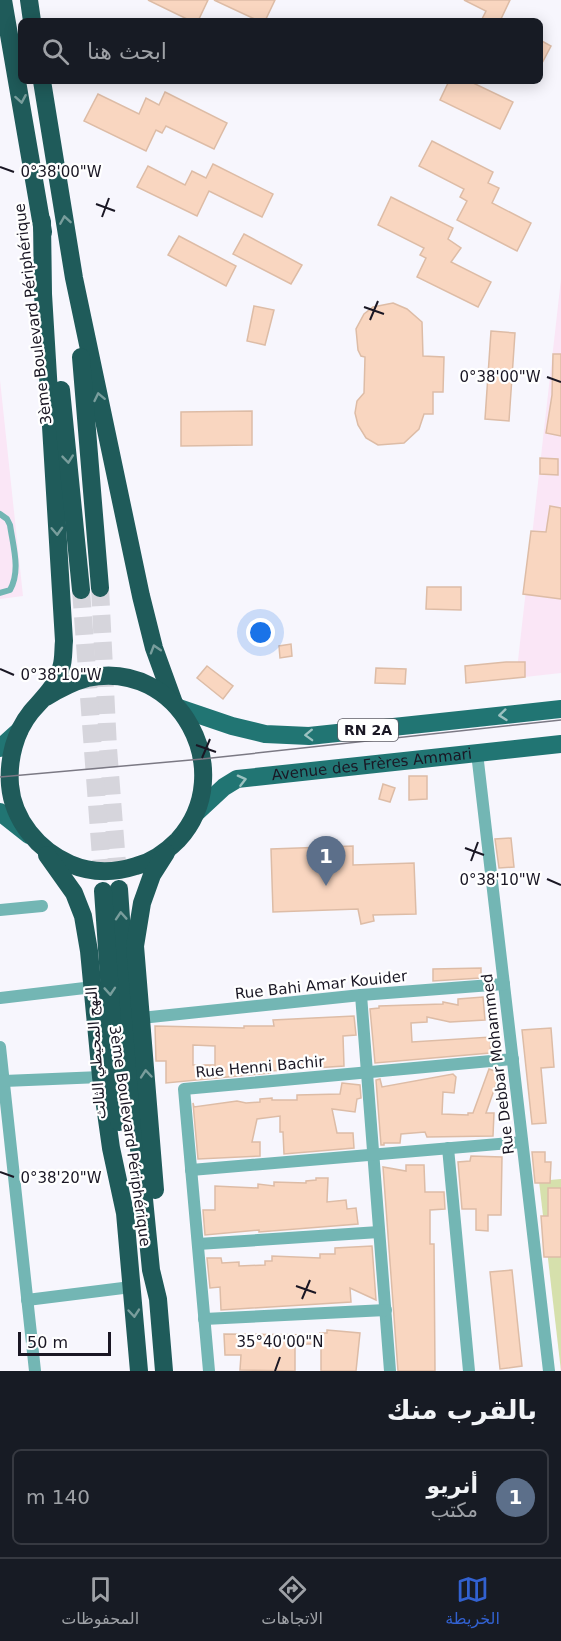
<!DOCTYPE html>
<html lang="ar">
<head>
<meta charset="utf-8">
<style>
  :root { --surface:#171b24; --page:#20242c; --text:#f1f3f6; --muted:#9ea1a6; --line:#363941; --accent:#3261d0 }
  body { margin:0; font-family:"DejaVu Sans",Vazirmatn,sans-serif; background:var(--page); color:var(--text); direction:rtl }
  .scale { position:absolute; left:18px; bottom:15px; width:93px; box-sizing:border-box; padding-left:6px; border:3px solid #1a1724; border-top:0; font-size:16px; line-height:21px; white-space:nowrap; color:#1a1724; -webkit-text-stroke:4px #fff; paint-order:stroke }
  .you { position:absolute; left:261px; top:633px; width:21px; height:21px; margin:-15px; border:4px solid #fff; border-radius:50%; background:#1a73e8; box-shadow:0 0 0 9px #1a73e833 }
  .badge { display:grid; place-items:center; width:39px; height:39px; border-radius:50%; background:var(--accent); color:#fff; font-size:20px; font-weight:700 }
  .pin { position:absolute; translate:-50% -50px; filter:drop-shadow(0 2px 3px #0008) }
  .pin::after { content:''; position:absolute; top:32px; width:21px; height:18px; background:inherit; clip-path:polygon(0 0,100% 0,50% 100%) }
  .list { margin:0; padding:0; list-style:none }
  h2 { display:flex; justify-content:space-between; align-items:center; height:78px; margin:0; padding:0 24px; font-size:26px }
  h2 small { font-size:20px; font-weight:400; color:var(--muted) }
  .list li { display:grid; grid-template-columns:39px 1fr auto; gap:18px; align-items:center; box-sizing:border-box; height:96px; margin:0 12px 12px; padding:0 12px; border:2px solid var(--line); border-radius:9px }
  .list b { display:block; font-size:22px; white-space:nowrap }
  .list p { margin:0; font-size:20px; white-space:nowrap; color:var(--muted) }
  .list em { font-size:20px; font-style:normal; color:var(--muted) }
  .icon { flex:none; width:33px; height:33px; fill:none; stroke:currentColor; stroke-width:2; stroke-linecap:round; stroke-linejoin:round }
  .map { position:relative; flex:none; width:561px; height:1371px; overflow:hidden; direction:ltr }
  .search { position:absolute; background:var(--surface); box-shadow:0 3px 15px #0003; left:18px; right:18px; top:18px; height:66px; display:flex; align-items:center; gap:15px; box-sizing:border-box; padding:0 21px; border-radius:9px; color:var(--muted); font-size:22px }
  .sheet { height:186px; background:var(--surface) }
  nav { display:flex; justify-content:space-around; align-items:center; box-sizing:border-box; height:84px; border-top:2px solid var(--line); background:var(--surface); font-size:16px; color:var(--muted) }
  nav a { display:grid; justify-items:center; gap:3px }
  nav .on { color:var(--accent) }
  .map>svg:first-child { display:block }
</style>
</head>
<body>
<div class="map">
<svg width="561" height="1371" viewBox="0 0 561 1371">
  <rect width="100%" height="100%" fill="#f7f6fd"/>
  <g fill="#fae6f6">
    <path d="M 561,279 L 561,673 L 516,678 Z"/>
    <path d="M 0,380 L 23,596 L 0,599 Z"/>
  </g>
  <path fill="#d6e0ac" d="M 561,1179 L 561,1371 L 539,1181 Z"/>
  <g fill="#f9d6c0" stroke="#ddbca6" stroke-width="1.5" fill-rule="evenodd">
    <path d="M 148,0 L 208,0 L 198,21 L 191,21 Z"/>
    <path d="M 214,0 L 275,0 L 265,21 L 259,21 Z"/>
    <path d="M 464,0 L 510,0 L 500,21 L 481,21 L 486,11 Z"/>
    <path d="M 540,40 L 551,46 L 540,67 Z"/>
    <path d="M 449,81 L 469,81 L 513,102 L 500,129 L 440,100 Z"/>
    <path d="M 165,92 L 227,123 L 214,149 L 166,126 L 162,133 L 156,130 L 146,151 L 84,121 L 98,94 L 139,114 L 146,98 L 159,105 Z"/>
    <path d="M 432,141 L 493,172 L 488,183 L 499,188 L 492,203 L 531,223 L 517,251 L 457,220 L 467,201 L 460,197 L 464,189 L 419,166 Z"/>
    <path d="M 213,164 L 273,194 L 262,217 L 209,191 L 197,216 L 137,187 L 148,166 L 185,185 L 192,171 L 206,178 Z"/>
    <path d="M 391,197 L 453,228 L 448,239 L 461,248 L 451,262 L 491,282 L 478,307 L 417,277 L 426,258 L 420,255 L 424,248 L 378,225 Z"/>
    <path d="M 244,234 L 302,265 L 291,284 L 233,254 Z"/>
    <path d="M 179,236 L 236,266 L 226,286 L 168,255 Z"/>
    <path d="M 393,303 L 407,309 L 422,322 L 423,356 L 444,357 L 443,392 L 433,392 L 433,414 L 424,414 L 419,429 L 404,443 L 378,445 L 366,438 L 358,425 L 355,413 L 357,401 L 364,393 L 365,357 L 361,356 L 358,350 L 356,329 L 364,314 L 373,307 Z"/>
    <path d="M 254,306 L 274,310 L 265,345 L 247,341 Z"/>
    <path d="M 491,331 L 515,333 L 509,421 L 485,419 Z"/>
    <path d="M 553,354 L 561,354 L 561,436 L 546,433 L 552,395 Z"/>
    <path d="M 252,411 L 252,445 L 181,446 L 181,412 Z"/>
    <path d="M 540,458 L 558,459 L 558,475 L 540,474 Z"/>
    <path d="M 550,506 L 561,508 L 561,599 L 523,594 L 531,531 L 546,532 Z"/>
    <path d="M 427,587 L 461,587 L 461,610 L 426,609 Z"/>
    <path d="M 291,644 L 292,656 L 280,658 L 279,646 Z"/>
    <path d="M 506,662 L 525,662 L 525,677 L 466,683 L 465,666 Z"/>
    <path d="M 207,666 L 233,686 L 223,699 L 197,678 Z"/>
    <path d="M 376,668 L 406,669 L 405,684 L 375,683 Z"/>
    <path d="M 409,776 L 427,776 L 427,799 L 409,800 Z"/>
    <path d="M 383,784 L 395,788 L 390,802 L 379,799 Z"/>
    <path d="M 511,838 L 514,867 L 499,868 L 495,839 Z"/>
    <path d="M 353,846 L 353,865 L 414,863 L 416,914 L 373,915 L 374,921 L 361,924 L 358,909 L 273,912 L 271,849 Z"/>
    <path d="M 481,968 L 481,978 L 433,981 L 433,969 Z"/>
    <path d="M 483,997 L 485,1020 L 450,1022 L 427,1017 L 427,1022 L 411,1023 L 412,1042 L 491,1037 L 490,1053 L 375,1063 L 370,1009 L 379,1008 L 379,1006 L 443,1004 L 443,1002 L 458,1005 L 458,999 Z"/>
    <path d="M 354,1016 L 356,1035 L 343,1036 L 344,1066 L 270,1071 L 270,1073 L 166,1083 L 166,1061 L 156,1061 L 155,1026 L 244,1028 L 244,1026 L 274,1026 L 273,1020 ZM 193,1045 L 215,1046 L 215,1065 L 193,1065 Z"/>
    <path d="M 551,1028 L 554,1067 L 541,1068 L 546,1123 L 532,1124 L 522,1030 Z"/>
    <path d="M 489,1069 L 500,1073 L 486,1113 L 494,1113 L 493,1136 L 427,1137 L 425,1132 L 401,1134 L 400,1143 L 384,1143 L 384,1145 L 381,1145 L 376,1080 L 380,1079 L 382,1087 L 453,1074 L 456,1077 L 454,1093 L 443,1092 L 442,1114 L 468,1115 L 468,1113 L 473,1113 Z"/>
    <path d="M 342,1083 L 360,1085 L 361,1098 L 357,1099 L 355,1112 L 332,1109 L 337,1133 L 353,1133 L 354,1148 L 284,1154 L 283,1132 L 280,1132 L 280,1116 L 257,1119 L 252,1142 L 260,1142 L 260,1156 L 198,1159 L 193,1103 L 194,1107 L 237,1101 L 246,1103 L 260,1102 L 260,1099 L 272,1098 L 272,1100 L 297,1100 L 297,1095 L 340,1094 Z"/>
    <path d="M 532,1152 L 545,1152 L 545,1162 L 551,1162 L 550,1183 L 535,1183 Z"/>
    <path d="M 471,1156 L 502,1157 L 501,1215 L 488,1215 L 488,1231 L 476,1230 L 476,1209 L 462,1209 L 458,1162 L 470,1161 Z"/>
    <path d="M 406,1165 L 424,1165 L 425,1192 L 444,1192 L 445,1209 L 430,1210 L 430,1244 L 434,1244 L 435,1371 L 398,1371 L 383,1167 L 406,1171 Z"/>
    <path d="M 316,1178 L 328,1178 L 327,1202 L 346,1200 L 347,1209 L 356,1208 L 358,1224 L 259,1232 L 259,1230 L 205,1235 L 203,1210 L 215,1210 L 215,1186 L 258,1188 L 258,1184 L 274,1186 L 274,1182 L 306,1183 L 306,1181 L 316,1180 Z"/>
    <path d="M 548,1188 L 561,1188 L 561,1257 L 544,1257 L 541,1216 L 548,1216 Z"/>
    <path d="M 372,1246 L 376,1300 L 350,1288 L 351,1302 L 221,1310 L 220,1287 L 210,1288 L 207,1258 L 221,1258 L 222,1263 L 239,1262 L 239,1266 L 265,1265 L 265,1261 L 272,1261 L 272,1256 L 320,1258 L 320,1254 L 335,1254 L 335,1248 Z"/>
    <path d="M 512,1270 L 522,1366 L 500,1369 L 490,1272 Z"/>
    <path d="M 327,1330 L 360,1333 L 356,1371 L 321,1371 L 321,1347 L 318,1346 L 319,1344 L 295,1344 L 295,1371 L 240,1370 L 241,1355 L 225,1355 L 224,1334 L 320,1335 L 320,1333 L 327,1333 Z"/>
  </g>
  <g fill="none" stroke-linecap="round" stroke-linejoin="round">
    <g stroke="#d6d5dc" stroke-width="18" stroke-dasharray="18 9" stroke-linecap="butt">
      <path d="M 100,588 L 108,748 L 119,889"/>
      <path d="M 81,590 L 103,884"/>
    </g>
    <path stroke="#73b6b4" stroke-width="6" d="M 0,514 L 7,519 L 10,525 C 13,546 21,571 10,590 L 0,593"/>
    <g stroke="#73b6b4" stroke-width="12">
      <path d="M 477,753 L 549,1371"/>
      <path d="M 0,910 L 42,906"/>
      <path d="M 361,995 L 390,1371"/>
      <path d="M 0,998 L 93,987"/>
      <path d="M 141,1018 L 361,995 L 504,984"/>
      <path d="M 0,1047 L 35,1371"/>
      <path d="M 4,1081 L 101,1077"/>
      <path d="M 448,1148 L 469,1371"/>
      <path d="M 191,1170 L 522,1142"/>
      <path d="M 198,1244 L 379,1232"/>
      <path d="M 27,1300 L 131,1287"/>
      <path d="M 204,1319 L 386,1310"/>
      <path d="M 209,1371 L 184,1089 L 513,1059"/>
    </g>
    <g stroke="#217573" stroke-width="18">
      <path d="M 179,708 L 232,726 L 265,734 L 309,736 L 561,709"/>
      <path d="M 0,748 L 19,731"/>
      <path d="M 0,812 L 29,835"/>
      <path id="s1" d="M 196,813 L 224,787 L 237,779 L 561,744"/>
    </g>
    <g stroke="#1f5b5a" stroke-width="18">
      <path d="M 3,0 L 43,232"/>
      <path d="M 29,0 L 32,21"/>
      <path d="M 42,81 L 74,278 L 141,596 L 154,648 L 174,703"/>
      <path d="M 42,221 L 43,294 L 64,641 C 63,649 64,660 61,668 C 56,687 43,698 31,712 C 15,732 8,759 10,785 C 13,820 38,850 70,864 C 91,873 114,873 136,866 C 152,862 166,852 178,840 C 240,772 179,658 87,678 C 72,682 59,689 46,697"/>
      <path d="M 81,357 L 100,588"/>
      <path d="M 61,390 L 81,590"/>
      <path d="M 47,855 L 74,893 L 83,916 L 89,951 L 101,1077 L 111,1148 L 125,1213 L 139,1371"/>
      <path d="M 119,889 L 132,1078 L 151,1270 L 158,1299 L 164,1371"/>
      <path d="M 103,891 L 119,1122"/>
      <path d="M 155,1190 L 135,946 L 142,903 L 152,875 L 166,853"/>
    </g>
    <path stroke="#7b7984" stroke-width="1.5" d="M 0,777 L 202,759 L 561,720"/>
  </g>
  <defs><path id="oneway-chevron" d="M-2-3.5L2.5 0L-2 3.5" fill="none" stroke-width="1.6" stroke-linecap="round" stroke-linejoin="round" transform="scale(1.5)"/></defs>
  <g stroke="#799d9c">
    <use href="#oneway-chevron" transform="translate(21 99) rotate(80)"/>
    <use href="#oneway-chevron" transform="translate(65 220) rotate(-99)"/>
    <use href="#oneway-chevron" transform="translate(99 397) rotate(-102)"/>
    <use href="#oneway-chevron" transform="translate(68 459) rotate(84)"/>
    <use href="#oneway-chevron" transform="translate(57 531) rotate(87)"/>
    <use href="#oneway-chevron" transform="translate(155 649) rotate(-107)"/>
    <use href="#oneway-chevron" transform="translate(121 916) rotate(-94)"/>
    <use href="#oneway-chevron" transform="translate(110 991) rotate(86)"/>
    <use href="#oneway-chevron" transform="translate(146 1074) rotate(-95)"/>
    <use href="#oneway-chevron" transform="translate(134 1313) rotate(85)"/>
  </g>
  <g stroke="#9bc1c0">
    <use href="#oneway-chevron" transform="translate(503 715) rotate(174)"/>
    <use href="#oneway-chevron" transform="translate(309 735) rotate(178)"/>
    <use href="#oneway-chevron" transform="translate(242 780) rotate(-14)"/>
  </g>
  <path fill="none" stroke="#1a1724" stroke-width="2" d="M 0,167 L 14,172M 96,204 L 115,211M 102,217 L 109,198M 364,307 L 384,314M 370,320 L 378,301M 547,377 L 561,382M 0,669 L 14,675M 196,745 L 216,752M 202,758 L 210,739M 465,848 L 484,855M 471,861 L 478,842M 547,879 L 561,885M 0,1172 L 14,1177M 296,1286 L 316,1293M 302,1299 L 310,1280M 275,1371 L 280,1357"/>
  <g text-anchor="middle" dominant-baseline="central" stroke-width="4.5" stroke-linejoin="round" paint-order="stroke">
    <rect fill="#fff" stroke="#5f5d66" stroke-width="1.5" x="338" y="719" width="60" height="22" rx="4.5"/>
    <g font-size="14" font-weight="bold" fill="#1a1724">
      <text x="368" y="730">RN 2A</text>
    </g>
    <g font-size="15" fill="#1a1724" stroke="#fff">
      <text transform="translate(33 314) rotate(-97)">3ème Boulevard Périphérique</text>
      <text stroke="none"><textPath href="#s1" startOffset="189">Avenue des Frères Ammari</textPath></text>
      <text transform="translate(321 985) rotate(-6)">Rue Bahi Amar Kouider</text>
      <text transform="translate(96 1053) rotate(-94)">النهج المحيطي الثالث</text>
      <text transform="translate(498 1064) rotate(-97)">Rue Debbar Mohammed</text>
      <text transform="translate(260 1067) rotate(-5)">Rue Henni Bachir</text>
      <text transform="translate(130 1136) rotate(82)">3ème Boulevard Périphérique</text>
    </g>
  </g>
  <g font-size="15" text-anchor="middle" fill="#1a1724" stroke="#fff" stroke-width="4.5" stroke-linejoin="round" paint-order="stroke">
    <text x="61" y="177">0°38'00"W</text>
    <text x="500" y="382">0°38'00"W</text>
    <text x="61" y="680">0°38'10"W</text>
    <text x="500" y="885">0°38'10"W</text>
    <text x="61" y="1183">0°38'20"W</text>
    <text x="280" y="1347">35°40'00"N</text>
  </g>
</svg>
<div class="scale">50 m</div>
<div class="you"></div>
<div class="pin badge" style="left:326px;top:886px;background:#5c6f8a">1</div>
<div class="search"><svg class="icon" aria-label="search" viewBox="0 0 24 24"><circle cx="10" cy="10" r="6"/><path d="M15 15l6 6"/></svg>ابحث هنا</div>
</div>
<section class="sheet">
<h2>بالقرب منك<small></small></h2>
<ul class="list">
<li><span class="badge" style="background:#5c6f8a">1</span><div><b>أنريو</b><p>مكتب</p></div><em>140 m</em></li>
</ul>
</section>
<nav>
<a class="on"><svg class="icon" aria-label="map" viewBox="0 0 24 24"><path d="M3 6l6-2 6 2 6-2v14l-6 2-6-2-6 2zM9 4v14M15 6v14"/></svg>الخريطة</a>
<a><svg class="icon" aria-label="directions" viewBox="0 0 24 24"><path d="M12 3l9 9-9 9-9-9zM9 14v-3h6M13 9l2 2-2 2"/></svg>الاتجاهات</a>
<a><svg class="icon" aria-label="saved" viewBox="0 0 24 24"><path d="M7 4h10v16l-5-4-5 4z"/></svg>المحفوظات</a>
</nav>
</body>
</html>
